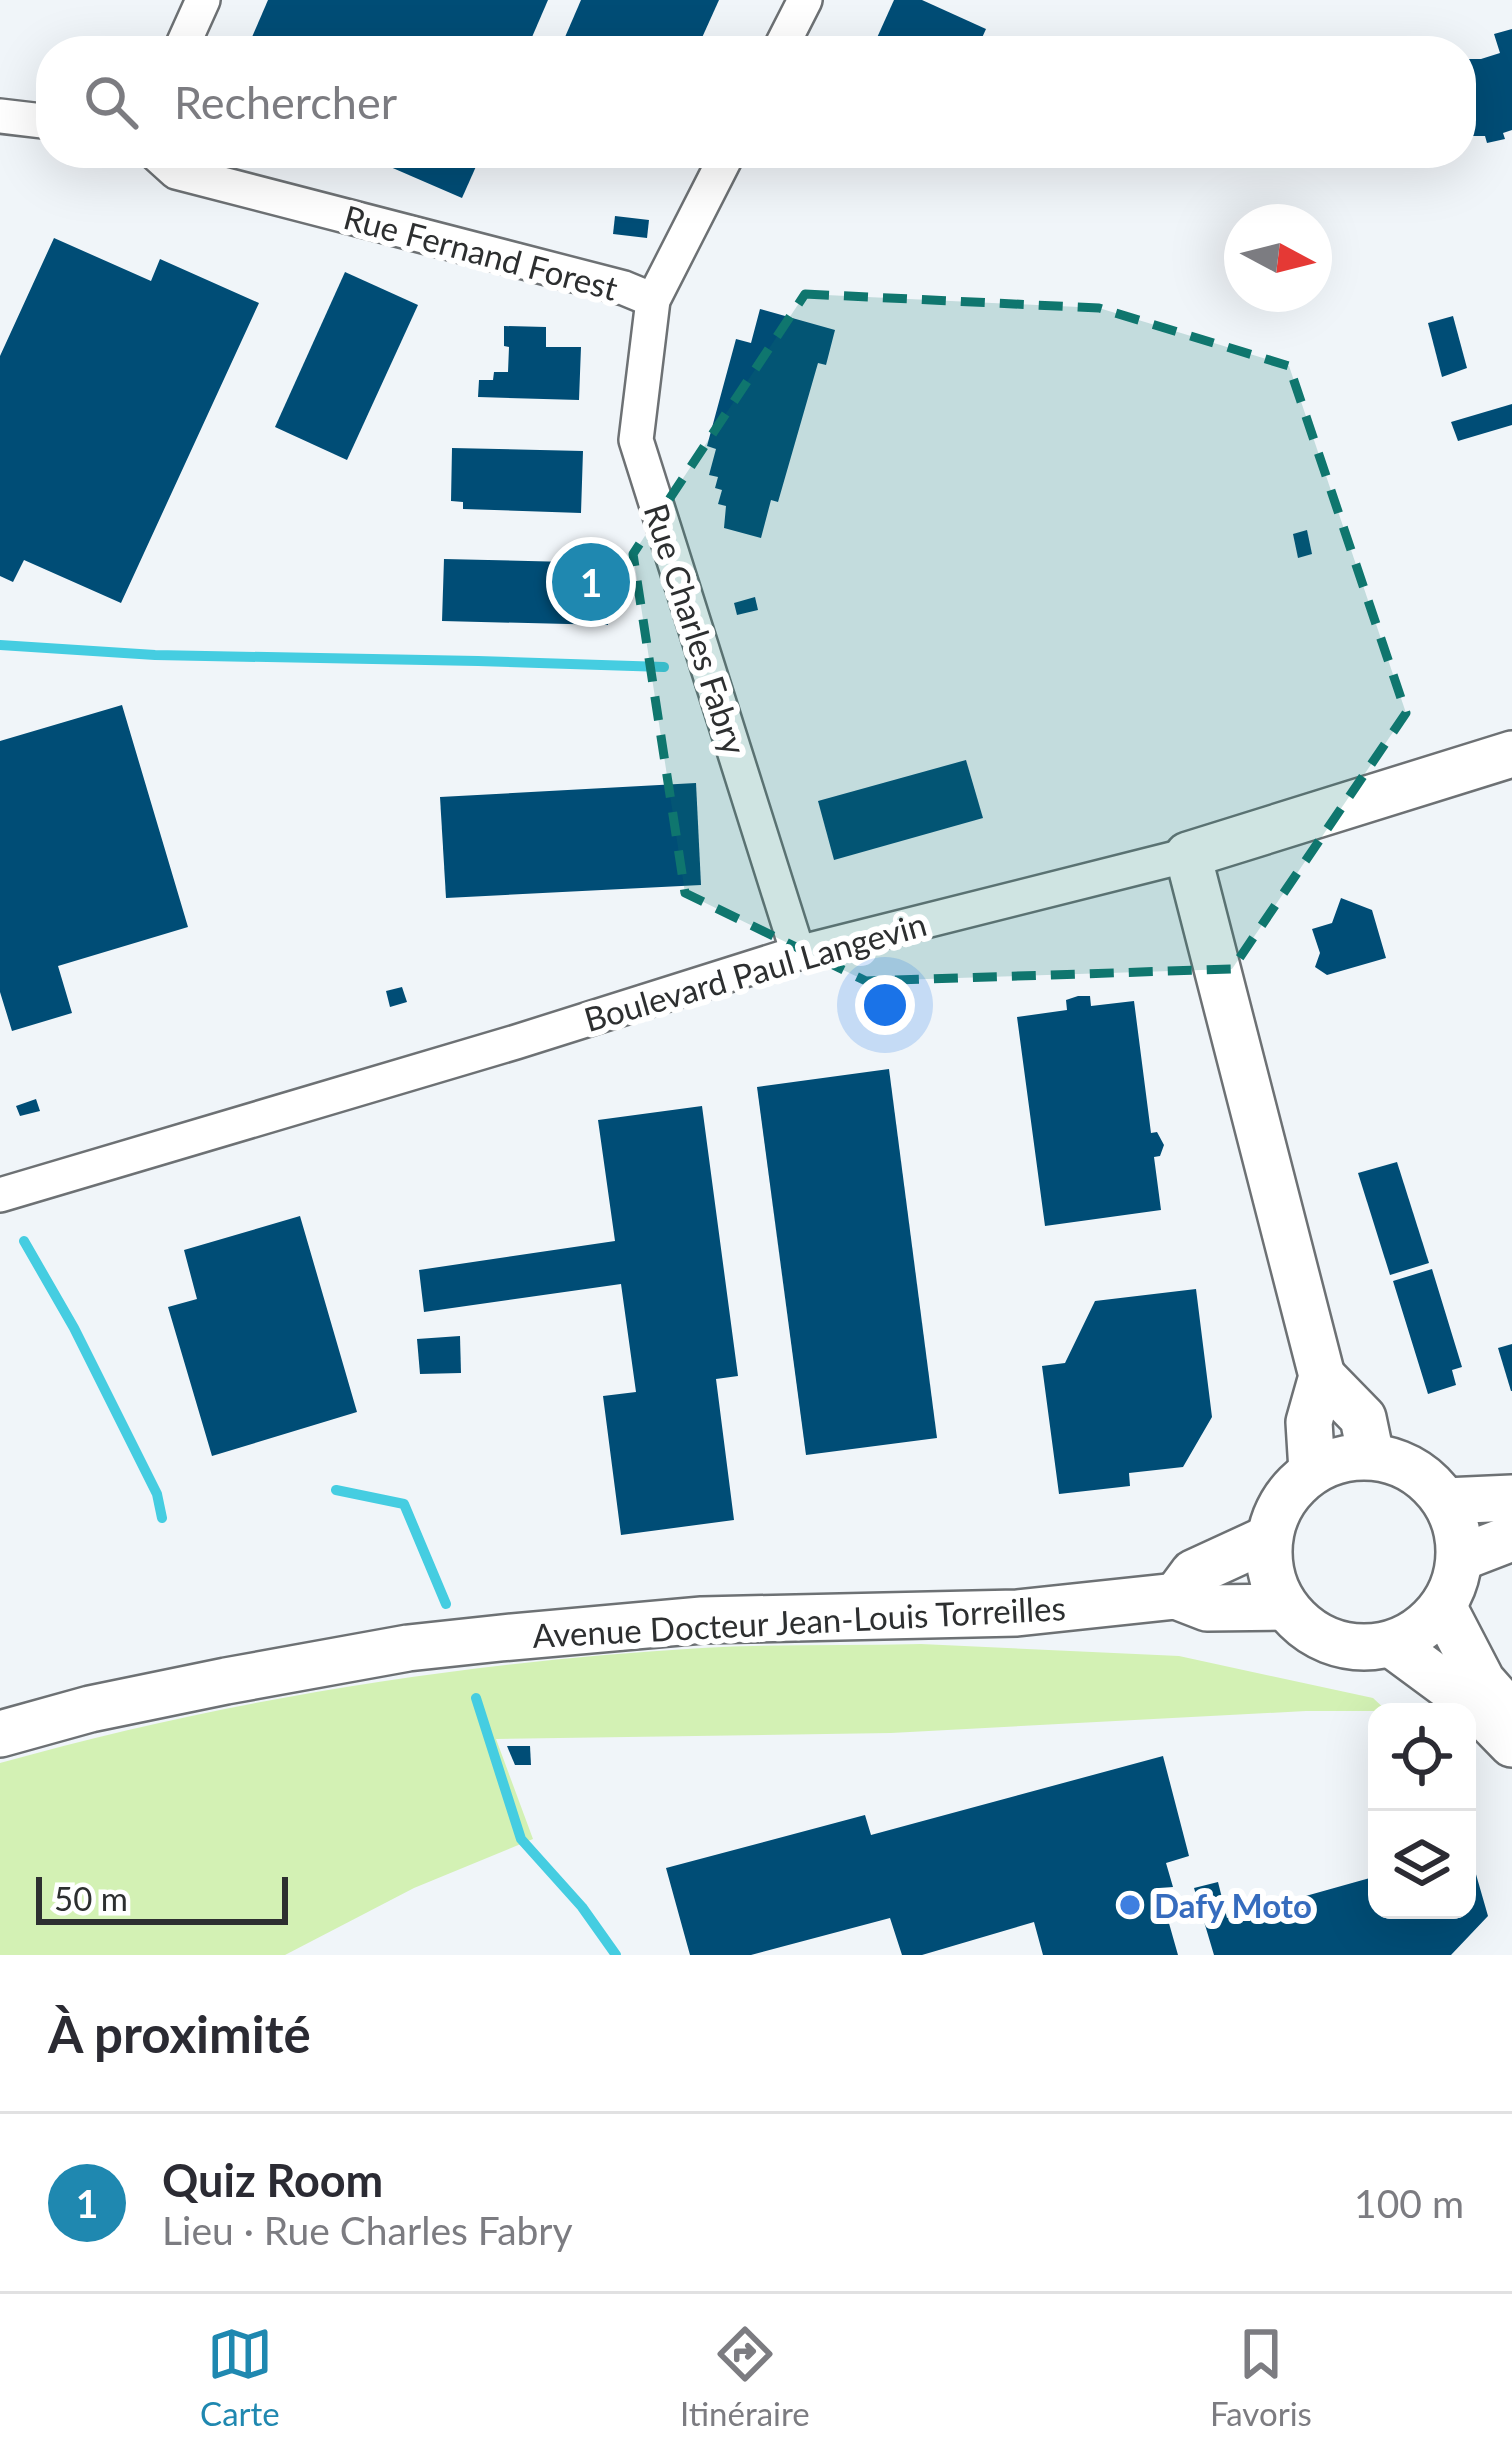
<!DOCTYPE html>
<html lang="fr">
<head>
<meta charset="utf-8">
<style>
  :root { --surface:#fff; --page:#f2f2f3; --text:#2b2b33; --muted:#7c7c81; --line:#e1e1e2; --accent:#1f88b0 }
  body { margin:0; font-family:Lato,sans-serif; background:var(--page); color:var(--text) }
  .controls { position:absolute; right:36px; bottom:36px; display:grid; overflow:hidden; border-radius:24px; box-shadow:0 12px 48px #0002 }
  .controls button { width:108px; height:108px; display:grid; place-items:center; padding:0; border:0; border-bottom:3px solid var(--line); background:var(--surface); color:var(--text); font:60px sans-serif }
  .compass { position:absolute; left:1224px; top:204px; width:108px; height:108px; border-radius:50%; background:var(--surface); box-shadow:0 12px 48px #0002; rotate:97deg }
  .scale { position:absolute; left:36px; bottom:30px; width:252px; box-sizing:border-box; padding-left:12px; border:6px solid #2d2f30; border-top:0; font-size:33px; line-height:42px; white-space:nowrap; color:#2d2f30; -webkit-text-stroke:9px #fff; paint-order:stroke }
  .you { position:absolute; left:885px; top:1005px; width:42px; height:42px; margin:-30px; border:9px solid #fff; border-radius:50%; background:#1a73e8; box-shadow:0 0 0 18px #1a73e833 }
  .badge { display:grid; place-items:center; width:78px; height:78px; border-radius:50%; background:var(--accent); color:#fff; font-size:39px; font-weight:700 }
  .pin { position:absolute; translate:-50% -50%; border:6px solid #fff; box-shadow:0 3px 12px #0006 }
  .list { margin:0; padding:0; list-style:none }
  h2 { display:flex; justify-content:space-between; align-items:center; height:156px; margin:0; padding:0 48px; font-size:51px }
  h2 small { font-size:39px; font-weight:400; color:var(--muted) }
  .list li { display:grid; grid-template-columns:78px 1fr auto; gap:36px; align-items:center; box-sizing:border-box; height:180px; padding:0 48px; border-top:3px solid var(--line) }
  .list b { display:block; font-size:45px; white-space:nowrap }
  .list p { margin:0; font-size:39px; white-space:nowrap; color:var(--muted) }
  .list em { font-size:39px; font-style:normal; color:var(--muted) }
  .icon { flex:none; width:66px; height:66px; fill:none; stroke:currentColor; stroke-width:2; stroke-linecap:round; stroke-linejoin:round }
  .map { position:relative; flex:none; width:1512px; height:1955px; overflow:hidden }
  .search { position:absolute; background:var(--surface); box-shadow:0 12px 48px #0002; left:36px; right:36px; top:36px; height:132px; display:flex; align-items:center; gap:30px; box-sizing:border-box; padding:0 42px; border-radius:48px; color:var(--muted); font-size:45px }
  .sheet { height:336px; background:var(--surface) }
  nav { display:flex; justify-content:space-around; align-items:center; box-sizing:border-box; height:168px; border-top:3px solid var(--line); background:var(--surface); font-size:33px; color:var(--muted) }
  nav a { display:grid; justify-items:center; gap:6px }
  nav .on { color:var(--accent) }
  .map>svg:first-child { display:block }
</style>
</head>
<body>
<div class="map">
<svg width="1512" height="1955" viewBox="0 0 1512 1955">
  <rect width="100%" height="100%" fill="#f0f5f9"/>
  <path fill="#d3f1b4" d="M 921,1644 L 1179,1656 L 1373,1698 L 1387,1711 L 1306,1711 L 891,1733 L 496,1739 L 533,1839 L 414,1888 L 285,1955 L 0,1955 L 0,1763 C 228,1699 465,1662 702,1648 C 774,1644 848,1646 921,1644 Z"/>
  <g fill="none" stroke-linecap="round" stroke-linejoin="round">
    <g stroke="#45cde1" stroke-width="10">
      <path d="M 0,645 L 155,655 L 478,661 L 664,667"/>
      <path d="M 24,1241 L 74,1328 L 157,1494 L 162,1518"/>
      <path d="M 336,1490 L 404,1504 L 446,1604"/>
      <path d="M 476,1698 L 521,1839 L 582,1907 L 616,1955"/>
    </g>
  </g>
  <g fill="#004d76">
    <path d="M 268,0 L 548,0 L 526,51 L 246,51 Z"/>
    <path d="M 581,0 L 719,0 L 696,51 L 559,51 Z"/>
    <path d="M 894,0 L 922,0 L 986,29 L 976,51 L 871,51 Z"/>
    <path d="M 1512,29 L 1512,130 L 1503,133 L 1505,139 L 1487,143 L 1485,136 L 1461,136 L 1461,59 L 1481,59 L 1500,53 L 1494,34 Z"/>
    <path d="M 358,153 L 482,153 L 462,198 Z"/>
    <path d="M 615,216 L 649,220 L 647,238 L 613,234 Z"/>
    <path d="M 54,238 L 151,281 L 160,259 L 259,303 L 121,603 L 24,560 L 13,582 L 0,576 L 0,356 Z"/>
    <path d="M 345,272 L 418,305 L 347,460 L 275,427 Z"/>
    <path d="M 760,309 L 835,330 L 826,365 L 818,363 L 778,502 L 771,500 L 761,538 L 724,528 L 726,506 L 718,504 L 722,490 L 715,488 L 718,477 L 709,475 L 716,449 L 707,446 L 736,339 L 751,343 Z"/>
    <path d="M 1453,316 L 1467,368 L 1442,377 L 1428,323 Z"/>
    <path d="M 504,326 L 546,327 L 546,347 L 581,347 L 579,400 L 478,397 L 479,380 L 493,380 L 494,372 L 508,372 L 509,347 L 504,346 Z"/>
    <path d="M 1512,404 L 1512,425 L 1458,441 L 1451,422 Z"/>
    <path d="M 452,448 L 583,451 L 581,513 L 463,509 L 463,502 L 451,501 Z"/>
    <path d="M 1307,530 L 1312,554 L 1298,558 L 1293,534 Z"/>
    <path d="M 444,559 L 610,563 L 608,625 L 442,621 Z"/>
    <path d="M 755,597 L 758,610 L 737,615 L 734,603 Z"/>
    <path d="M 122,705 L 188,927 L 58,966 L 72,1013 L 12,1031 L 0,992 L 0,741 Z"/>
    <path d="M 966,760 L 983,818 L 834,860 L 818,801 Z"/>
    <path d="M 696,783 L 701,885 L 446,898 L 440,797 Z"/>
    <path d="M 1341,898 L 1372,910 L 1386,958 L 1327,975 L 1315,967 L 1320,953 L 1312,929 L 1332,923 Z"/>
    <path d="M 402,987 L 407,1002 L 390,1007 L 386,991 Z"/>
    <path d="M 1078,996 L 1090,996 L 1091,1006 L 1134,1001 L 1151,1133 L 1157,1132 L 1164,1145 L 1160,1156 L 1154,1157 L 1161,1210 L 1045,1226 L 1017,1017 L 1067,1010 L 1066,1000 Z"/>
    <path d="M 889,1069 L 937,1438 L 806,1455 L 757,1087 Z"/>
    <path d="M 36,1099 L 40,1111 L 20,1116 L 16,1106 Z"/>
    <path d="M 702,1106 L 738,1376 L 716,1379 L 734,1520 L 621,1535 L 603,1396 L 636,1392 L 621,1284 L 424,1312 L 419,1270 L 615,1241 L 598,1120 Z"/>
    <path d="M 1397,1162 L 1429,1263 L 1390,1275 L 1358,1173 Z"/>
    <path d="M 300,1216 L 357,1412 L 212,1456 L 168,1307 L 197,1299 L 184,1250 Z"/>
    <path d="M 1432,1269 L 1462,1367 L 1452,1370 L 1456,1385 L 1428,1394 L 1393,1281 Z"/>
    <path d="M 1196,1289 L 1212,1417 L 1183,1467 L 1129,1473 L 1130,1486 L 1059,1494 L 1042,1366 L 1065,1363 L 1095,1301 Z"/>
    <path d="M 460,1336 L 461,1373 L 420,1374 L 417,1339 Z"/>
    <path d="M 1512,1344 L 1512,1391 L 1511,1391 L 1498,1348 Z"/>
    <path d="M 507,1746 L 530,1746 L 531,1765 L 515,1765 Z"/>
    <path d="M 1163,1756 L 1189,1856 L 1166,1863 L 1173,1887 L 1159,1888 L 1178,1955 L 1043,1955 L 1034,1922 L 922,1955 L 902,1955 L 890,1918 L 751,1955 L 690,1955 L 666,1868 L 865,1815 L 871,1835 Z"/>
    <path d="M 1467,1843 L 1488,1916 L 1451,1955 L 1214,1955 L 1194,1888 L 1218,1882 L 1227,1918 L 1377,1876 L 1377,1910 L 1467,1910 Z"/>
  </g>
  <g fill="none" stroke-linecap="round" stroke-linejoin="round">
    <defs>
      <g id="minor">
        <path d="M 180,51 L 203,0"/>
        <path d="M 779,51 L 805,0"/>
        <path d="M 0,116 L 51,122"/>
        <path d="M 155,153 L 176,172 L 624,288 L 653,300"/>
        <path d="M 728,153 L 653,300 L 636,440 L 798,953"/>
        <path d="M 0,1195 L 516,1042 L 798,953 L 1188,855"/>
      </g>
      <g id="secondary">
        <path d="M 1322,1376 L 1363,1418 L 1371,1456"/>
        <circle cx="1364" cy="1552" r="95"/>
        <path d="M 1312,1471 L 1309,1422 L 1322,1376 L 1188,855 L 1512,754"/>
        <path d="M 1445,1501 L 1512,1498"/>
        <path d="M 1460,1558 L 1512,1538"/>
        <path d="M 1176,1596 L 1193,1573 L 1269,1538"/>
        <path d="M 1443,1606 L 1482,1681 L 1510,1713"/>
        <path d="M 1391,1644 L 1475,1706 L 1512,1744"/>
        <path d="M 0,1734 L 90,1709 L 226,1681 L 408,1648 L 501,1638 L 702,1620 L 1017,1613 L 1176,1596 L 1207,1608 L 1285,1607"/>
      </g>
    </defs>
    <use href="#minor" stroke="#6d7174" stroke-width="38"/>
    <use href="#secondary" stroke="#6d7174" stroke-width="50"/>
    <use href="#minor" stroke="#fff" stroke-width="33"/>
    <use href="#secondary" stroke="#fff" stroke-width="45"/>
  </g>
  <path fill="#0f766e" fill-opacity="0.2" stroke="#0f766e" stroke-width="9" stroke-dasharray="24 15" stroke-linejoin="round" d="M 805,294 L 1099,308 L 1289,366 L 1406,713 L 1232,969 L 866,981 L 685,893 L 633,554 Z"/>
  <circle fill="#3f7fe0" stroke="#fff" stroke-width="4.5" cx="1130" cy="1905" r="12"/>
  <g text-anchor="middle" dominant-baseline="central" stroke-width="12" stroke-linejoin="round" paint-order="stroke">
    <g font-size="33" fill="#2d2f30" stroke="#fff">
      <text transform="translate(481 252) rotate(15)">Rue Fernand Forest</text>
      <text transform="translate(696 629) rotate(72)">Rue Charles Fabry</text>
      <text transform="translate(755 971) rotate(-16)">Boulevard Paul Langevin</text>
      <text transform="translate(799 1621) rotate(-3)">Avenue Docteur Jean-Louis Torreilles</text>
    </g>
    <g font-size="33" font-weight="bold" fill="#366cbe" stroke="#fff" text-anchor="start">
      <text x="1154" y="1905">Dafy Moto</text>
    </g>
  </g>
</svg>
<div class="controls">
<button><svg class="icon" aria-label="locate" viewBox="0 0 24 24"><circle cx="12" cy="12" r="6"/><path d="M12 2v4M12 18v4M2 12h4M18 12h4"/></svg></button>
<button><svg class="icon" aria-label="layers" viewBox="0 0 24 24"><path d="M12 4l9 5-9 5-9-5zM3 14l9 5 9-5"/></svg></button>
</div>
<svg class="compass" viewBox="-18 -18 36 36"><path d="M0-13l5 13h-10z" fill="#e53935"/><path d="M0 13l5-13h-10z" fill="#7c7c81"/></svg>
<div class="scale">50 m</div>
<div class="you"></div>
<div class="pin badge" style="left:591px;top:582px">1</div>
<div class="search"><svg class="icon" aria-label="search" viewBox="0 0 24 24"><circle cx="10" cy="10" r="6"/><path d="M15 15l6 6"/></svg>Rechercher</div>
</div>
<section class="sheet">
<h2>À proximité<small></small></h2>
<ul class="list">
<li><span class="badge">1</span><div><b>Quiz Room</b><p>Lieu · Rue Charles Fabry</p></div><em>100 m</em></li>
</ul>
</section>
<nav>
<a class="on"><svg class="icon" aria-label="map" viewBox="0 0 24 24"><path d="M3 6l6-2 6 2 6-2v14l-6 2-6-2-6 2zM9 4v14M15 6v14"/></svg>Carte</a>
<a><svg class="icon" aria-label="directions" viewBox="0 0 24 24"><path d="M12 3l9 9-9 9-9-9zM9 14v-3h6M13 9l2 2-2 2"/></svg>Itinéraire</a>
<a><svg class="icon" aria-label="saved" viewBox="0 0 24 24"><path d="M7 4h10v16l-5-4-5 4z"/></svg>Favoris</a>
</nav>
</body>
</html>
